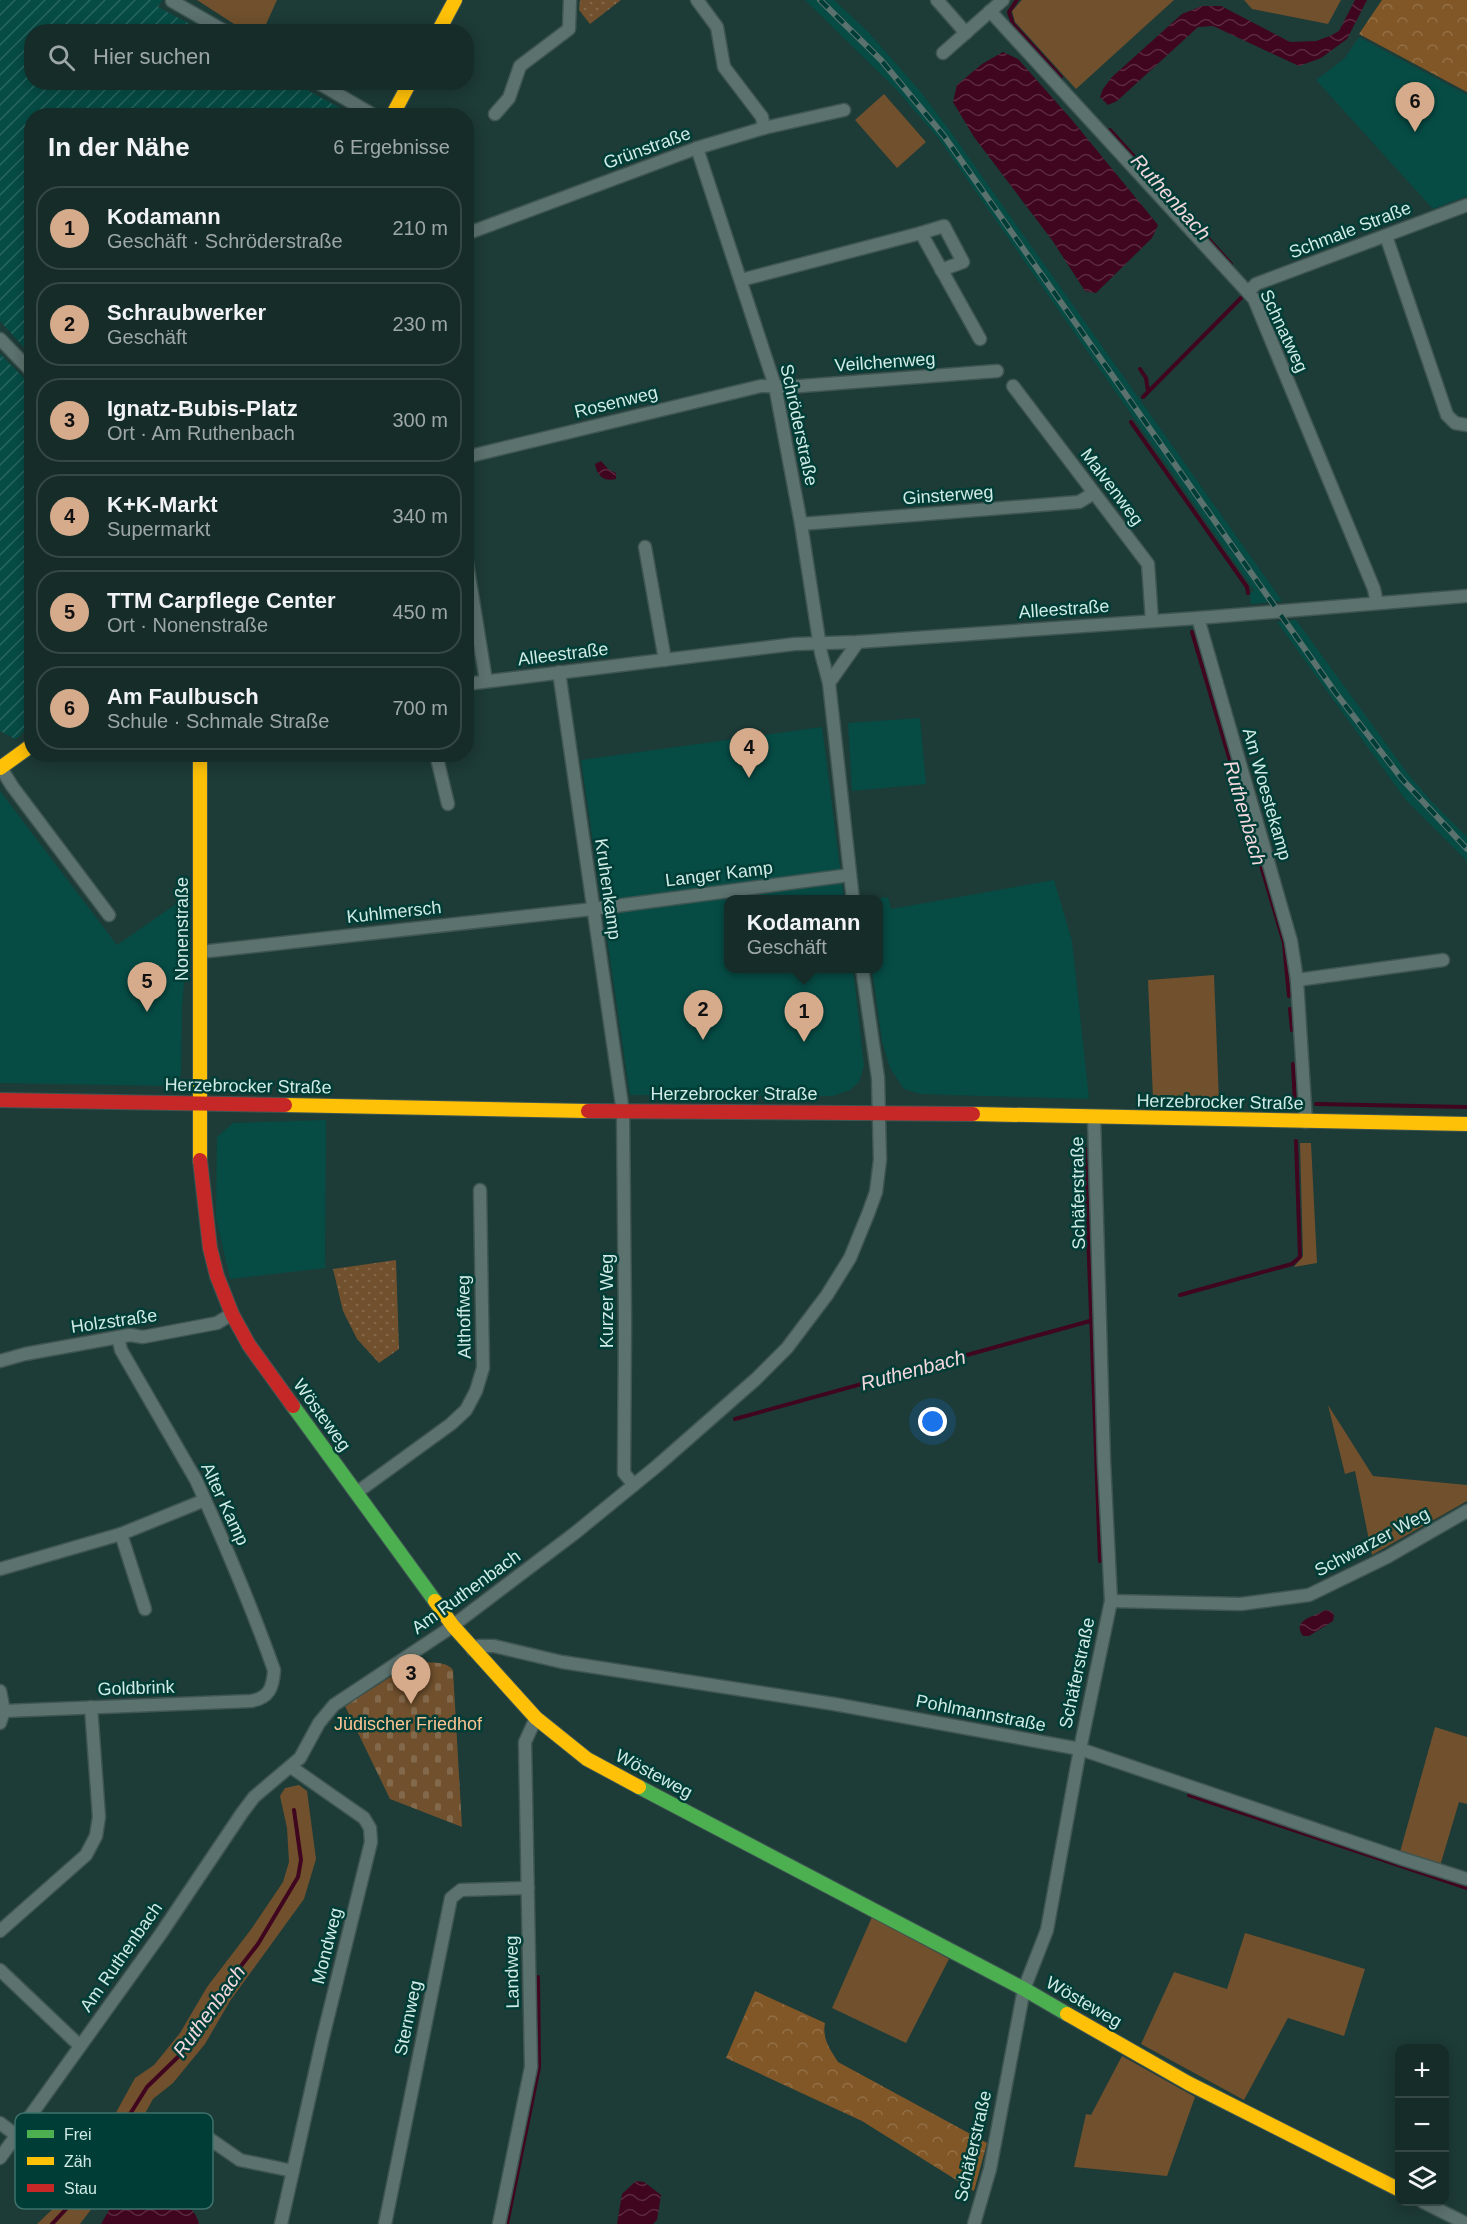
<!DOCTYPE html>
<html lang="de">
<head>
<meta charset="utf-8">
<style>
  :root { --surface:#162c29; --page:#233835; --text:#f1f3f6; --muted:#9ea7a8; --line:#354846; --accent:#d6ab8b }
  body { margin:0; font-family:Helvetica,sans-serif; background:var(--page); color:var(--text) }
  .controls { position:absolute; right:18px; bottom:18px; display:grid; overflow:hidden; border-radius:12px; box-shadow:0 3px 15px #0003 }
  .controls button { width:54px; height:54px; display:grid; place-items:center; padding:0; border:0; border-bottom:2px solid var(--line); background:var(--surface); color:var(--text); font:30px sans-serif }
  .you { position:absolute; left:933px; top:1422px; width:21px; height:21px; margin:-15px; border:4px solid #fff; border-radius:50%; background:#1a73e8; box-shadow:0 0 0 9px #1a73e833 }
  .badge { display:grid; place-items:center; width:39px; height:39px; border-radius:50%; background:var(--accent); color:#111; font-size:20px; font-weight:700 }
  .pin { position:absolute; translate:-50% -50px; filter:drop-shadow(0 2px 3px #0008) }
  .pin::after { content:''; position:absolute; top:32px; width:21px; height:18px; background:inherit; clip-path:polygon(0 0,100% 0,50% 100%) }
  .popup { position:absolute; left:724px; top:895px; width:159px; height:78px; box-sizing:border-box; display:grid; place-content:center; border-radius:12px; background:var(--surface); filter:drop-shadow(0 2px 4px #0005); font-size:20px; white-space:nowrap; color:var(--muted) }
  .popup b { font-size:22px; color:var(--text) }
  .popup::after { content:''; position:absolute; left:50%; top:100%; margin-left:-12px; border:12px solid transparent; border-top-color:var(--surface) }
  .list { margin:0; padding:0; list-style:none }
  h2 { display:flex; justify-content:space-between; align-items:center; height:78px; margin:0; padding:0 24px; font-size:26px }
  h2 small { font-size:20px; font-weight:400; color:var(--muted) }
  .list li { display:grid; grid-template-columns:39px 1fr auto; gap:18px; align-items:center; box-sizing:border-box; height:84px; margin:0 12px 12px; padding:0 12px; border:2px solid var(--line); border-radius:24px }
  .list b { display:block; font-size:22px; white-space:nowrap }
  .list p { margin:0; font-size:20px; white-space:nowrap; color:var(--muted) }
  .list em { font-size:20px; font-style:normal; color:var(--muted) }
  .icon { flex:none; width:33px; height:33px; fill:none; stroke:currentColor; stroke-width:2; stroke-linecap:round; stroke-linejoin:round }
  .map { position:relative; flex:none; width:1467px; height:2224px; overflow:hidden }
  .search { position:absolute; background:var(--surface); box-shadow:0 3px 15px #0003; left:24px; top:24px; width:450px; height:66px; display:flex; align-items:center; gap:15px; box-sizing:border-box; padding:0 21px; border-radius:24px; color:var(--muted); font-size:22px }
  .panel { position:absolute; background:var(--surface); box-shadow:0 3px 15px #0003; left:24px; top:108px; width:450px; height:654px; border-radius:24px }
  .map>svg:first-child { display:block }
</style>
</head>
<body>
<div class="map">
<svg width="1467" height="2224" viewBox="0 0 1467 2224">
  <defs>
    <pattern id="industrial-furrows" width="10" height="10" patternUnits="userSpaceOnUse" patternTransform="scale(1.5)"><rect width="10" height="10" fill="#064c45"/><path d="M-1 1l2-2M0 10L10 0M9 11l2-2" fill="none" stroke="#296660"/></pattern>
    <pattern id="forest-crowns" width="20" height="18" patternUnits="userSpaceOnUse" patternTransform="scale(1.5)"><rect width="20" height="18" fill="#815727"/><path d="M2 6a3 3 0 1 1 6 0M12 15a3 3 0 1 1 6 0" fill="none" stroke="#926f46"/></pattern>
    <pattern id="cemetery-stones" width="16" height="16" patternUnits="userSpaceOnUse" patternTransform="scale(1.5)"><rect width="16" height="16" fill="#70502d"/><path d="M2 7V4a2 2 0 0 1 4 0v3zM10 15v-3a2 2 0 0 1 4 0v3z" fill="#83694b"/></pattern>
    <pattern id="park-dots" width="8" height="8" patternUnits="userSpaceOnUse" patternTransform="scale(1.5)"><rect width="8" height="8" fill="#70502d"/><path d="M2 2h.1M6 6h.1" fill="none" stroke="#83694b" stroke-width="1.8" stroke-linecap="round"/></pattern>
    <pattern id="water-waves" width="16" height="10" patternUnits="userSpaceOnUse" patternTransform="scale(1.5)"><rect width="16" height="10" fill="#40051f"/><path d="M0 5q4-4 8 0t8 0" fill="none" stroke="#5b2a3f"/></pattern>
  </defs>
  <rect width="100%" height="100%" fill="#1d3b37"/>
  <g fill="#064c45">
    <path d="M 805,0 L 834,0 L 868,32 L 920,91 L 950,131 L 1282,601 L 1251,604 L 1250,594 L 1254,590 L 939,139 L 896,89 Z"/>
    <path d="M 1359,37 L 1467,95 L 1467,196 L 1433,209 L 1316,80 L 1345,58 Z"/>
    <path d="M 1296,620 L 1408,774 L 1431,801 L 1467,837 L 1467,861 L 1406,800 L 1277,622 Z"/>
    <path d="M 920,718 L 926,784 L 852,791 L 848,723 Z"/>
    <path d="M 822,727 L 844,899 L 729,900 L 729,968 L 853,969 L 864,1066 L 859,1082 L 850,1090 L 833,1096 L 630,1095 L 581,760 Z"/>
    <path d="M 0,791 L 117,945 L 189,895 L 187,946 L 182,1007 L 181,1075 L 176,1084 L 171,1086 L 0,1083 Z"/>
    <path d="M 1054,880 L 1072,941 L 1089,1099 L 920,1094 L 904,1089 L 890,1068 L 882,1041 L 872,969 L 879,968 L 879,900 L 874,899 L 888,897 L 891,909 Z"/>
    <path d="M 326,1120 L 325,1268 L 230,1279 L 216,1218 L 217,1137 L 233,1123 Z"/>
  </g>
  <g fill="url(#industrial-furrows)">
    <path d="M 0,0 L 162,0 L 158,7 L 203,31 L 32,32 L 32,82 L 294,83 L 353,115 L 32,116 L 31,355 L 0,321 Z"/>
    <path d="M 0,354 L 32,386 L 32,720 L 20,736 L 15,739 L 0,731 Z"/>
  </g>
  <g fill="#70502d">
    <path d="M 197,0 L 277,0 L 263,31 L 245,31 Z"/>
    <path d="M 1022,0 L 1174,0 L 1076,89 L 1015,22 L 1012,11 Z"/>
    <path d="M 1244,0 L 1341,0 L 1328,24 L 1252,9 Z"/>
    <path d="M 884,94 L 926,142 L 897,168 L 855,120 Z"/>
    <path d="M 1214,975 L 1219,1101 L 1153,1099 L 1148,980 Z"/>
    <path d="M 1300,1143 L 1311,1143 L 1317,1263 L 1294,1267 L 1303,1256 Z"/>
    <path d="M 1328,1405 L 1373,1476 L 1467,1485 L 1467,1501 L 1372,1555 L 1355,1471 L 1345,1474 Z"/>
    <path d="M 1435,1727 L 1467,1737 L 1467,1804 L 1459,1802 L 1440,1866 L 1400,1852 Z"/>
    <path d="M 299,1785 L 307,1791 L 316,1859 L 304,1899 L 230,2001 L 205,2044 L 173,2083 L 153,2099 L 129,2143 L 130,2158 L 80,2224 L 37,2224 L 62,2200 L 80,2178 L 135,2078 L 154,2065 L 180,2033 L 207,1987 L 252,1928 L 283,1882 L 289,1862 L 287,1828 L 280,1796 L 285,1788 Z"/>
    <path d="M 872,1917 L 949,1959 L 906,2043 L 832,2008 Z"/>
    <path d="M 1245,1933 L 1365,1969 L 1344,2036 L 1288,2018 L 1244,2100 L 1141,2044 L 1174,1972 L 1227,1989 Z"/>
    <path d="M 1122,2056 L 1195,2097 L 1167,2176 L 1074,2167 L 1086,2114 L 1091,2115 Z"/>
  </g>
  <g fill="url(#forest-crowns)">
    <path d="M 1382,0 L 1467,0 L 1467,92 L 1359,34 Z"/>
    <path d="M 755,1991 L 825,2023 C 822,2039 830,2049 838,2062 L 987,2143 L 974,2191 L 862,2121 L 726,2058 Z"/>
  </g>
  <path fill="url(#cemetery-stones)" d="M 422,1662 C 432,1663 446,1661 453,1670 L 462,1827 L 390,1799 L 345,1706 L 409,1665 Z"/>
  <g fill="url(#park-dots)">
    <path d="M 580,0 L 621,0 L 590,24 L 579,10 Z"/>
    <path d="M 396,1260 L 399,1349 L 379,1363 L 357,1339 L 343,1311 L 333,1269 Z"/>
  </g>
  <g fill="url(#water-waves)">
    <path d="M 1355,0 L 1367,0 L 1347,39 L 1321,58 L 1299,66 L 1213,26 L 1198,27 L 1117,101 L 1108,105 L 1100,97 L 1103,89 L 1112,77 L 1182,14 L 1202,6 L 1221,6 L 1290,42 L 1316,41 L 1330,36 L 1339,31 Z"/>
    <path d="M 1003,52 L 1018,59 L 1072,120 L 1158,225 L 1152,238 L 1096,293 L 1085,291 L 1052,240 L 974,137 L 953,102 L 957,85 L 982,64 Z"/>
    <path d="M 601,461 L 609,470 L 616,473 L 616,479 C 604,482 597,476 595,464 Z"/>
    <path d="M 1325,1610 L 1331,1611 L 1334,1615 L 1333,1621 L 1309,1636 L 1303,1636 C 1291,1619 1315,1617 1325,1610 Z"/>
    <path d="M 133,2176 C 148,2181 145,2200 160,2207 C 177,2214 191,2196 199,2224 L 101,2224 L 128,2177 Z"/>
    <path d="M 636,2181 L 644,2182 L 661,2195 L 657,2220 L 653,2224 L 617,2224 L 622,2194 Z"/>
  </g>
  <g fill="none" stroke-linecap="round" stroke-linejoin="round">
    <g stroke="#40051f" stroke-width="4">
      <path d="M 1017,0 L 1009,12 L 1013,24 L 1061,77"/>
      <path d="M 1110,130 L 1231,264"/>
      <path d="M 1140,369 L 1146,378 L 1148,391"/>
      <path d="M 1143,397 L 1241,298"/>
      <path d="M 1131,422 L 1247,587 L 1248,593"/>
      <path d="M 1192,632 L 1284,943 L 1289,996"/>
      <path d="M 1290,1009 L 1292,1030"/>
      <path d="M 1293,1064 L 1295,1105"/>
      <path d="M 1316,1104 L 1467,1107"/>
      <path d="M 1085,1149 L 1100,1561"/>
      <path d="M 1180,1295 L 1292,1264 L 1300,1257 L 1296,1141"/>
      <path d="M 735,1419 L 1090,1321"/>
      <path d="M 1189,1795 L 1467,1888"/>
      <path d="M 52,2224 L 96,2177 L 110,2146 L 147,2087 L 182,2053 L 221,1992 L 258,1944 L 298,1877 L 301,1860 L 294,1810"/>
      <path d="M 507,2224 L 539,2067 L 538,1977"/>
    </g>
    <defs>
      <g id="street">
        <path d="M 697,0 L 717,27 L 724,67 L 762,117 L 764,128"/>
        <path d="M 937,0 L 966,33"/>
        <path d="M 172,1 L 226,32"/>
        <path d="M 990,11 L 1254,299 L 1374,589 L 1377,603"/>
        <path d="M 943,53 L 1003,0"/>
        <path d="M 317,82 L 375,116"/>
        <path d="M 495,114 L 509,98 L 520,66 L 569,29 L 570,0"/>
        <path d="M 697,148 L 775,386 L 801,524 L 821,653 L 829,683 L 853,900"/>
        <path d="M 921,233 L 944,226 L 963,262 L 941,270"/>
        <path d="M 466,234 L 697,148 L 764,128 L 844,110"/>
        <path d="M 1386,236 L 1447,415 L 1455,423 L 1467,425"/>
        <path d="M 741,280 L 921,233 L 980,339"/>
        <path d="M 1248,292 L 1256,284 L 1467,205"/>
        <path d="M 0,339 L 32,372"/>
        <path d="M 1013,386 L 1148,564 L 1152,621"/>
        <path d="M 466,457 L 761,386 L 788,387 L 997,371"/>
        <path d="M 801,524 L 1079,502 L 1094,493"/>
        <path d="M 645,547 L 665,660"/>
        <path d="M 466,557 L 486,681"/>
        <path d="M 1198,618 L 1291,941 L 1297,980 L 1306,1122"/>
        <path d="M 559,672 L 623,1112 L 625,1322 L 624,1473 L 634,1485"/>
        <path d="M 829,683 L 858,642"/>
        <path d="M 466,684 L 795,644 L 858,642 L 1198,618 L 1467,596"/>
        <path d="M 436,754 L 448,804"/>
        <path d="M 1,768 L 12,786 L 109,915"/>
        <path d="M 200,952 L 593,909 L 850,875"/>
        <path d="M 1297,980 L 1443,960"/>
        <path d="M 0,1361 L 25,1354 L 130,1335 L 143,1337 L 217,1323 L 232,1314"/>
        <path d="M 356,1493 L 451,1424 L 466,1410 L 476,1391 L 483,1368 L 480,1190"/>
        <path d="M 121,1534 L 145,1609"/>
        <path d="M 0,1569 L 121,1534 L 205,1500"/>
        <path d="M 1111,1601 L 1241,1604 L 1309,1595 L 1387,1557 L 1467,1511"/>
        <path d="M 473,1650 L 479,1646 L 494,1646 L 562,1662 L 834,1704 L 1080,1749 L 1400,1858 L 1467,1879"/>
        <path d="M 0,1691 L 4,1711 L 0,1723"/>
        <path d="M 4,1711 L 251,1701 C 269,1698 273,1688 274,1670 C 251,1605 225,1544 196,1480 L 121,1350 L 118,1337"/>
        <path d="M 0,1931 L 86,1855 L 96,1836 L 99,1817 L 91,1707"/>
        <path d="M 0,1970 L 80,2046"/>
        <path d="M 0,2123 L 16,2135"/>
        <path d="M 191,2126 L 240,2160 L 293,2171"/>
        <path d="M 0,2158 L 160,1935 L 242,1813 L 254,1797 L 300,1758 L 319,1723 L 334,1705 L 447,1630 L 575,1533 L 657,1466 L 756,1379 L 787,1348 L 827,1295 L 850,1258 L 868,1214 L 876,1192 L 880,1160 L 878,1078 L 862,968"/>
        <path d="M 1423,2202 L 1467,2224"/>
        <path d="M 281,2224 L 323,2037 L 371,1842 L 370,1828 L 364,1818 L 291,1767"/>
        <path d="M 385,2224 L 451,1898 L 461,1890 L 528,1888"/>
        <path d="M 499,2224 L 531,2067 L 525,1742 L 536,1718"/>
        <path d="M 974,2224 L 990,2169 L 1024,1989 L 1047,1930 L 1080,1749 L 1111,1601 L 1104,1462 L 1094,1117"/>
      </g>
      <g id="fast">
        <path d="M 293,1406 L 435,1601"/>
        <path d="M 639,1787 L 1024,1989 L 1067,2014"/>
      </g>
      <g id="slow">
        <path d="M 438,32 L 455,0"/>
        <path d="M 392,116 L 410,82"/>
        <path d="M 200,754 L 200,1160"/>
        <path d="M 0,768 L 32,745"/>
        <path d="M 285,1105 L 588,1111"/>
        <path d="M 973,1114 L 1467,1124"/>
        <path d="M 435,1601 L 453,1626 L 536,1718 L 587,1759 L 639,1787"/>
        <path d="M 1067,2014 L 1188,2083 L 1400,2190"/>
      </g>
      <g id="jam">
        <path d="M 0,1100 L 285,1105"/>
        <path d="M 588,1111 L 973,1114"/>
        <path d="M 200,1160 L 210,1248 L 217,1276 L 232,1314 L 249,1345 L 293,1406"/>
      </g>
    </defs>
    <use href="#street" stroke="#3e5552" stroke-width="15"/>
    <use href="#fast" stroke="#3e5552" stroke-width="16"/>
    <use href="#slow" stroke="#3e5552" stroke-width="16"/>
    <use href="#jam" stroke="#3e5552" stroke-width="16"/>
    <use href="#street" stroke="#5c726e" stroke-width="12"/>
    <use href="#fast" stroke="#4caf50" stroke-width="14"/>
    <use href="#slow" stroke="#ffc107" stroke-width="14"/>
    <use href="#jam" stroke="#c62828" stroke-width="14"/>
    <defs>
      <path id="rail" d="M 820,0 L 881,60 L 944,136 L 1335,692 L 1402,779 L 1467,849"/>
    </defs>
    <use href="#rail" stroke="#5a716e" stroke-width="6"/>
    <use href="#rail" stroke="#003d36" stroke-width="4" stroke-dasharray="11" stroke-linecap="butt"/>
  </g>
  <g text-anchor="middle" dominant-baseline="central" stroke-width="5" stroke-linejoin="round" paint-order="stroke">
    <g font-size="18" fill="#d0ebe5" stroke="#003d36">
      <text transform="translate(647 148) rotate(-20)">Grünstraße</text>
      <text transform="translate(1350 230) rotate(-21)">Schmale Straße</text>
      <text transform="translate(1284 331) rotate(65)">Schnatweg</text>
      <text transform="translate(885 362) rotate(-4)">Veilchenweg</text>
      <text transform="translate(616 402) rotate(-14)">Rosenweg</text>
      <text transform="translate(799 425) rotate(78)">Schröderstraße</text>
      <text transform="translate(1112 487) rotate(53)">Malvenweg</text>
      <text transform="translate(948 495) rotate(-4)">Ginsterweg</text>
      <text transform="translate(1064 609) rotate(-4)">Alleestraße</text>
      <text transform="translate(563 654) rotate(-7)">Alleestraße</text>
      <text transform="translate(1267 794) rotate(74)">Am Woestekamp</text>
      <text transform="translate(719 874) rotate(-7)">Langer Kamp</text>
      <text transform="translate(608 889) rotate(82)">Kruhenkamp</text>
      <text transform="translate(394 912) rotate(-6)">Kuhlmersch</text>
      <text transform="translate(182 929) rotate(-90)">Nonenstraße</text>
      <text transform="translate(248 1086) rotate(1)">Herzebrocker Straße</text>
      <text x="734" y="1094">Herzebrocker Straße</text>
      <text transform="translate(1220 1102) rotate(1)">Herzebrocker Straße</text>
      <text transform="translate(1078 1193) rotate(-91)">Schäferstraße</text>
      <text transform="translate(607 1301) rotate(-90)">Kurzer Weg</text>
      <text transform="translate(464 1317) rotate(-91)">Althoffweg</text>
      <text transform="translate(114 1321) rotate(-8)">Holzstraße</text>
      <text transform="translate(322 1415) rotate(54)">Wösteweg</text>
      <text transform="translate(225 1504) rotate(65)">Alter Kamp</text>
      <text transform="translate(1372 1542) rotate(-28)">Schwarzer Weg</text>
      <text transform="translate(466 1592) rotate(-36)">Am Ruthenbach</text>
      <text transform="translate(1077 1673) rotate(-78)">Schäferstraße</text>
      <text transform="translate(136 1688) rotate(-2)">Goldbrink</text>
      <text transform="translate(981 1713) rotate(11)">Pohlmannstraße</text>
      <text transform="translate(654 1774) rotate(28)">Wösteweg</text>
      <text transform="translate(327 1946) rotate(-76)">Mondweg</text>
      <text transform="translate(121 1957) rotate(-55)">Am Ruthenbach</text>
      <text transform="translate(512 1972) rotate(-91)">Landweg</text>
      <text transform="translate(1084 2002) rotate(30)">Wösteweg</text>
      <text transform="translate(408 2018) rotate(-78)">Sternweg</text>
      <text transform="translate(973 2146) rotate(-77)">Schäferstraße</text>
    </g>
    <g font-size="18" fill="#fdc492" stroke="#003d36">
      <text x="408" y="1724">Jüdischer Friedhof</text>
    </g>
    <g font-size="20" font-style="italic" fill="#f2d7dd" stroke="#003d36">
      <text transform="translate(1171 197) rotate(48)">Ruthenbach</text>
      <text transform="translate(1245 813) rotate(74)">Ruthenbach</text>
      <text transform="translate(913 1370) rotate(-15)">Ruthenbach</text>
      <text transform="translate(209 2011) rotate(-54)">Ruthenbach</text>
    </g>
  </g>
  <rect x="15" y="2113" width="198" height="96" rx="9" fill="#003d36" stroke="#3e716b" stroke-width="1.5"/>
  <rect x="27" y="2130" width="27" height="8" fill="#4caf50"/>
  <rect x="27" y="2157" width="27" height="8" fill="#ffc107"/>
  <rect x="27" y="2184" width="27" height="8" fill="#c62828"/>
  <g font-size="16" fill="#d0ebe5">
    <text x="64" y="2140">Frei</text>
    <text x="64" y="2167">Zäh</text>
    <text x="64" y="2194">Stau</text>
  </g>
</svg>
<div class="controls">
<button>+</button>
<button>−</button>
<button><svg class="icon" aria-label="layers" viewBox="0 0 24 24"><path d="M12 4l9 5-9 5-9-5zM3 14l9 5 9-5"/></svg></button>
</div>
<div class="you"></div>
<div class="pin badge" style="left:804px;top:1042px">1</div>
<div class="popup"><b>Kodamann</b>Geschäft</div>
<div class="pin badge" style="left:703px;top:1040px">2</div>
<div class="pin badge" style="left:411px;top:1704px">3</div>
<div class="pin badge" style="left:749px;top:778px">4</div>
<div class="pin badge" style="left:147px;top:1012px">5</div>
<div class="pin badge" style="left:1415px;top:132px">6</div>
<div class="search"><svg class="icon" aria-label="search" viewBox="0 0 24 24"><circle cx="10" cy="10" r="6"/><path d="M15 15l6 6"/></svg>Hier suchen</div>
<section class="panel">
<h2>In der Nähe<small>6 Ergebnisse</small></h2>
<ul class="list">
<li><span class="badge">1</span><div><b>Kodamann</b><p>Geschäft · Schröderstraße</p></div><em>210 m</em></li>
<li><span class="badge">2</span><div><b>Schraubwerker</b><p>Geschäft</p></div><em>230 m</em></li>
<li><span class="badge">3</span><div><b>Ignatz-Bubis-Platz</b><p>Ort · Am Ruthenbach</p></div><em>300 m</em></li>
<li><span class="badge">4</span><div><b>K+K-Markt</b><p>Supermarkt</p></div><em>340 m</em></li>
<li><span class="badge">5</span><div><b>TTM Carpflege Center</b><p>Ort · Nonenstraße</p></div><em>450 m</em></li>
<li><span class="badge">6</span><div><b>Am Faulbusch</b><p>Schule · Schmale Straße</p></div><em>700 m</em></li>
</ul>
</section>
</div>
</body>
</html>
